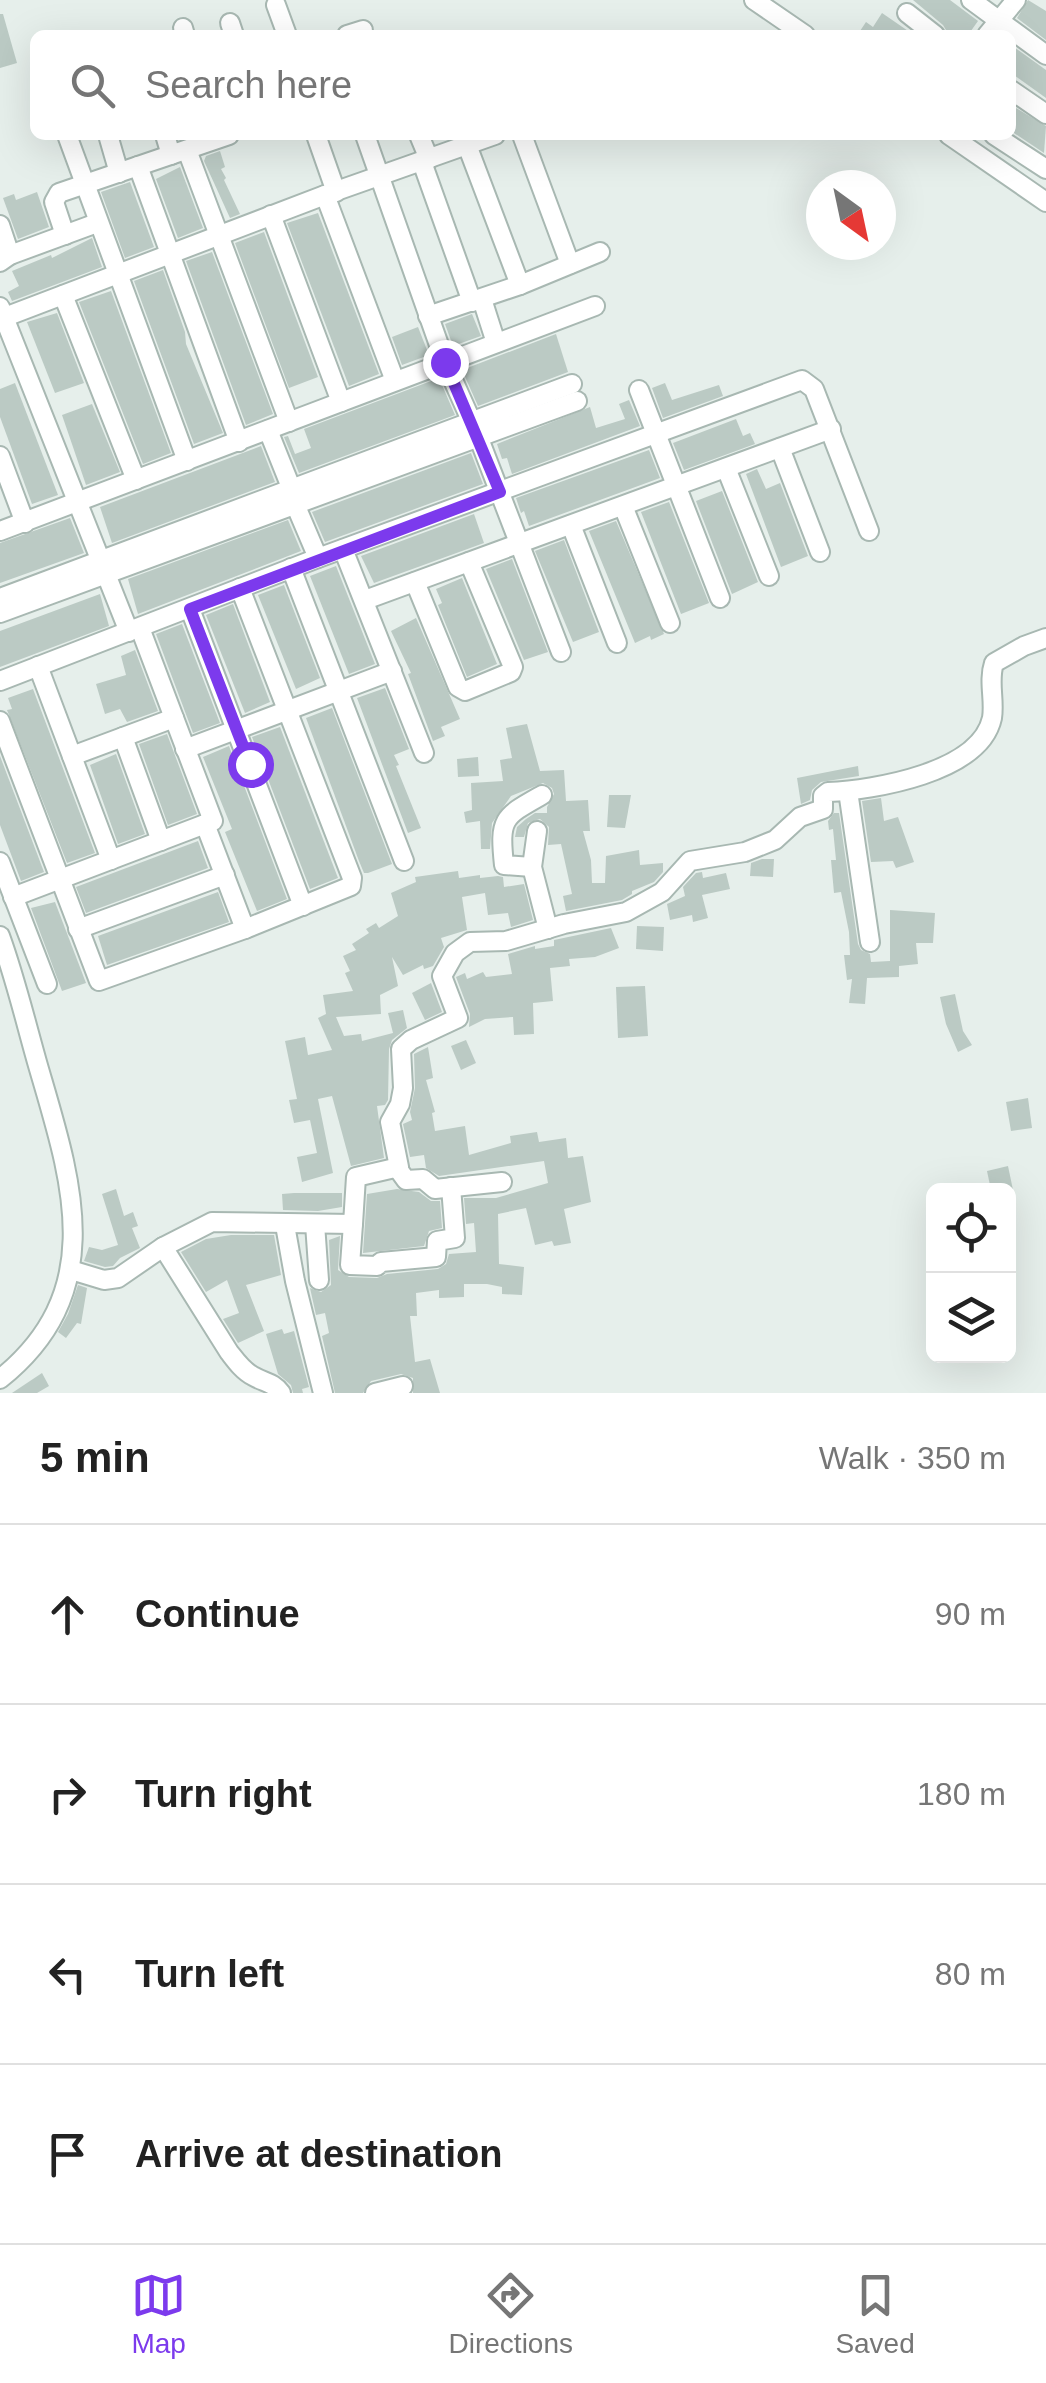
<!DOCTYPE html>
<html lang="en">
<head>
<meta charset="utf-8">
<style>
  :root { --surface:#fff; --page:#f6f6f6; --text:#222; --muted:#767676; --line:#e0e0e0; --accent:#7c3aed }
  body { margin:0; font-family:Arial,sans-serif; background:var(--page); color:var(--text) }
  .controls { position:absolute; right:30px; bottom:30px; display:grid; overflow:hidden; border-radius:15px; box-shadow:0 10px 40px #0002 }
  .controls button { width:90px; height:90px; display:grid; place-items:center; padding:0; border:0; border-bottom:2px solid var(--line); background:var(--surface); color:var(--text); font:50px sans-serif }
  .compass { position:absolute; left:806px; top:170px; width:90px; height:90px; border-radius:50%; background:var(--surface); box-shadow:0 10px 40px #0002; rotate:147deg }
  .stop { position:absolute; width:30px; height:30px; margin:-22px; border:8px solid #7c3aed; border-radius:50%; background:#fff }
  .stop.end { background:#7c3aed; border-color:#fff; box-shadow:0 2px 10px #0008 }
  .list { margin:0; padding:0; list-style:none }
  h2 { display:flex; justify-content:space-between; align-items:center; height:130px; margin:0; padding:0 40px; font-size:42px }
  h2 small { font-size:32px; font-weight:400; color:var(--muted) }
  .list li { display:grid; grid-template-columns:65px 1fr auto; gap:30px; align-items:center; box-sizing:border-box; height:180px; padding:0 40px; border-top:2px solid var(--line) }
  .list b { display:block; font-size:38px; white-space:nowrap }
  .list em { font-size:32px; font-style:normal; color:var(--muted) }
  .icon { flex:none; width:55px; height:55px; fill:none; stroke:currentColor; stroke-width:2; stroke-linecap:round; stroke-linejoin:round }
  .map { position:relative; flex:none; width:1046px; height:1393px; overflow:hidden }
  .search { position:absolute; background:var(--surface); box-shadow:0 10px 40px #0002; left:30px; right:30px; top:30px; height:110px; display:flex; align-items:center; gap:25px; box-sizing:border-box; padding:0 35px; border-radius:15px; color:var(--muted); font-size:38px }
  .sheet { height:850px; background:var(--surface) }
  nav { display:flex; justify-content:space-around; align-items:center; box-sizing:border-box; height:140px; border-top:2px solid var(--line); background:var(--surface); font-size:28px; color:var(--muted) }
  nav a { display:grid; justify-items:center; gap:5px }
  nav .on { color:var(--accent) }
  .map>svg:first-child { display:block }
</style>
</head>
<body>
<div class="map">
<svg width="1046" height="1393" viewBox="0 0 1046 1393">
  <rect width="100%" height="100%" fill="#e6efeb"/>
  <g fill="#bbcac4">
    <path d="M 913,0 L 950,0 L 978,21 L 968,35 L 949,35 L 943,25 Z"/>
    <path d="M 1028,0 L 1046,11 L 1046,40 L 1017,18 Z"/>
    <path d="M 882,13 L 914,35 L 865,35 L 860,31 L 866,22 L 873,27 Z"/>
    <path d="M 0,14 L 3,14 L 17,63 L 0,68 Z"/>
    <path d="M 1011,45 L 1046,70 L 1046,98 L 1011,73 Z"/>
    <path d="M 1011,105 L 1046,126 L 1044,153 L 1011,131 Z"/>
    <path d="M 220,151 L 225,167 L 221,169 L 226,178 L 224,180 L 240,214 L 230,218 L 204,161 L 206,156 Z"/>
    <path d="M 180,167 L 203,228 L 178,238 L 156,179 Z"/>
    <path d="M 130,182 L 154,247 L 125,258 L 101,192 Z"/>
    <path d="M 37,192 L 49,227 L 18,239 L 3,198 L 14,194 L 16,200 Z"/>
    <path d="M 318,213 L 379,374 L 349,386 L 287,223 Z"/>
    <path d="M 264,232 L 318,377 L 289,388 L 235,243 Z"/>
    <path d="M 92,238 L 102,267 L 12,301 L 8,292 L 19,286 L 12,271 L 51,255 L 52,258 Z"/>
    <path d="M 212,252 L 273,414 L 246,425 L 186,261 Z"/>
    <path d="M 163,270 L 185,332 L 186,344 L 223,433 L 194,444 L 134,281 Z"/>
    <path d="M 111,291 L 171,453 L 143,464 L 79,302 Z"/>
    <path d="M 57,313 L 84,383 L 55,393 L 27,322 Z"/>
    <path d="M 472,314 L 481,336 L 453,346 L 445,324 Z"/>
    <path d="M 418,327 L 429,355 L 402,365 L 392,337 Z"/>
    <path d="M 556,334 L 568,372 L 478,406 L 462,370 Z"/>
    <path d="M 439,378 L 455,415 L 299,473 L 284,437 L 288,436 L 295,454 L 311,448 L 304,429 Z"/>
    <path d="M 15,383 L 58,495 L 32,504 L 0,417 L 0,389 Z"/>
    <path d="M 665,383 L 672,400 L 719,385 L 723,396 L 663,418 L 652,388 Z"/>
    <path d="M 629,400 L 640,426 L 512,474 L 507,458 L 502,459 L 497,444 L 590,407 L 596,428 L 625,419 L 619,404 Z"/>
    <path d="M 92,404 L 120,472 L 86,485 L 62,415 Z"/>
    <path d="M 736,419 L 743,436 L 750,433 L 755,444 L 684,470 L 673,443 Z"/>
    <path d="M 261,446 L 275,482 L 112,543 L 100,507 Z"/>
    <path d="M 649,450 L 660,478 L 529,526 L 524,511 L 521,513 L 516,498 Z"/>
    <path d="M 471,453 L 483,484 L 325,542 L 312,512 Z"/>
    <path d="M 757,469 L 766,489 L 780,483 L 808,556 L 781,567 L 746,474 Z"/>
    <path d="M 722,491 L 758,582 L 732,594 L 696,501 Z"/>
    <path d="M 669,502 L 709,603 L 681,614 L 641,512 Z"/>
    <path d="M 474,514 L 484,543 L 374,583 L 361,556 Z"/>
    <path d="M 70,518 L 84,553 L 0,583 L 0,543 Z"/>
    <path d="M 288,520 L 301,551 L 138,614 L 128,579 Z"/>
    <path d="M 616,521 L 664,634 L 651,640 L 650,636 L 635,643 L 589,531 Z"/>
    <path d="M 564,540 L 599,632 L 573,642 L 535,551 Z"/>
    <path d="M 512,559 L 548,652 L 524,660 L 486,569 Z"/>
    <path d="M 336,566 L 375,664 L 349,674 L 310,576 Z"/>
    <path d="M 462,578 L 497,664 L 467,677 L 438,605 L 442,603 L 436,589 Z"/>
    <path d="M 284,585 L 320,678 L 296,689 L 258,595 Z"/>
    <path d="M 100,594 L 109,626 L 0,667 L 0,631 Z"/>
    <path d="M 233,604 L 270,702 L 245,713 L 206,615 Z"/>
    <path d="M 416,618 L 460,719 L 441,727 L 445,736 L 433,741 L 408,674 L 411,673 L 391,631 Z"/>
    <path d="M 182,624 L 220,723 L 193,733 L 156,634 Z"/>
    <path d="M 135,650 L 158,711 L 127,722 L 120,709 L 105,714 L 96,684 L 126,675 L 121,656 Z"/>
    <path d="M 385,688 L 409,749 L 394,755 L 399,765 L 396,766 L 421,828 L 408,833 L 357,698 Z"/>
    <path d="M 33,689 L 95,853 L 67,863 L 7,710 L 12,709 L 8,698 Z"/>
    <path d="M 332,708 L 392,864 L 368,873 L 364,873 L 359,861 L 306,718 Z"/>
    <path d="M 527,724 L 540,771 L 564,770 L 566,801 L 588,800 L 590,831 L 583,831 L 591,860 L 592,883 L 605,883 L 606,856 L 639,850 L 640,865 L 663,863 L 663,872 L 654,882 L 632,891 L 632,894 L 622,900 L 566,911 L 563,896 L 572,894 L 561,844 L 548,845 L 549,827 L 540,819 L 528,823 L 524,837 L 515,837 L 517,827 L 526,819 L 535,813 L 547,813 L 547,807 L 554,794 L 552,788 L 543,783 L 511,796 L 492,823 L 490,849 L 481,849 L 480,821 L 466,823 L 464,812 L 472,810 L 471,783 L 503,781 L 500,760 L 512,758 L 506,728 Z"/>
    <path d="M 280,727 L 338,878 L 310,889 L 252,737 Z"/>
    <path d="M 167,734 L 197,814 L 168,825 L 139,744 Z"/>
    <path d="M 229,746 L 287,899 L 257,911 L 225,832 L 232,829 L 203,757 Z"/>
    <path d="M 116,754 L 145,834 L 118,844 L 90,765 Z"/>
    <path d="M 0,756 L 44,872 L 21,881 L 0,825 Z"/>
    <path d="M 478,757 L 479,776 L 458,777 L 457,759 Z"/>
    <path d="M 858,766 L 859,776 L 821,782 L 812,790 L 810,800 L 801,804 L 797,778 Z"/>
    <path d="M 609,795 L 631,795 L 625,828 L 607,827 Z"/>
    <path d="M 881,798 L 884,821 L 898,817 L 914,862 L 896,868 L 893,861 L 871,862 L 862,801 Z"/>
    <path d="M 834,813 L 839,813 L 858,944 L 861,950 L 870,954 L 871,962 L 890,961 L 890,910 L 935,913 L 933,943 L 916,943 L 918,964 L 899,966 L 899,977 L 867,978 L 865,1004 L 849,1003 L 852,979 L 847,980 L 844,955 L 850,955 L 849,932 L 841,892 L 834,893 L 831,860 L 836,860 L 833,829 L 829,830 L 828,821 Z"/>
    <path d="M 198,841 L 208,868 L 86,913 L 76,887 Z"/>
    <path d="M 762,859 L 774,859 L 773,877 L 750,876 L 751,863 Z"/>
    <path d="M 458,871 L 459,878 L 480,875 L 480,878 L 498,876 L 503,877 L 504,887 L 524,884 L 533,920 L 511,927 L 508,913 L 488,915 L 485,893 L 462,897 L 467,930 L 441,938 L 444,947 L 433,966 L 424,969 L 423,965 L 403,975 L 392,957 L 398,986 L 380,995 L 381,1014 L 336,1017 L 344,1036 L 361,1034 L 362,1041 L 393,1033 L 388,1013 L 403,1010 L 407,1028 L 392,1040 L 389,1049 L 388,1100 L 385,1105 L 377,1106 L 384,1158 L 351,1166 L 332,1096 L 318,1099 L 333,1173 L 302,1182 L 297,1157 L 317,1153 L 310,1120 L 294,1123 L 289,1100 L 297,1099 L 285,1041 L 305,1037 L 308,1055 L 332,1050 L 318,1018 L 326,1014 L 323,995 L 353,991 L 345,973 L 350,971 L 343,956 L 356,950 L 352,944 L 369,933 L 366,929 L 376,923 L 379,928 L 398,916 L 391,893 L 416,882 L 415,877 Z"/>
    <path d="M 702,872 L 703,878 L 726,873 L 730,889 L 702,895 L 708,918 L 693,922 L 692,915 L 670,920 L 667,904 L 685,896 L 683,887 L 696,873 Z"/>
    <path d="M 218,892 L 229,922 L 107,965 L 98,936 Z"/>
    <path d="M 55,902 L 86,983 L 62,991 L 31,908 Z"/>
    <path d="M 637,926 L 664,927 L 663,951 L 636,949 Z"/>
    <path d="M 611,928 L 619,948 L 595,957 L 569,959 L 570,966 L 550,968 L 553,1001 L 533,1003 L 534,1034 L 514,1035 L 513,1017 L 485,1019 L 469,1027 L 470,1014 L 456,977 L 465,973 L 467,979 L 483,972 L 486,977 L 512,974 L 508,954 L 535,946 L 535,949 L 554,946 L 554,940 Z"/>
    <path d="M 431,983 L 442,1012 L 425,1020 L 412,993 Z"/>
    <path d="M 645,986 L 648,1036 L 618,1038 L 616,987 Z"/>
    <path d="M 955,994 L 963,1031 L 972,1045 L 958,1052 L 946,1024 L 940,997 Z"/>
    <path d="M 466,1040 L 476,1063 L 461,1070 L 451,1046 Z"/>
    <path d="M 428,1047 L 433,1078 L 426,1080 L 435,1112 L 432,1113 L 435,1131 L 465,1126 L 469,1155 L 511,1143 L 510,1136 L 537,1132 L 539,1142 L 566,1138 L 568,1158 L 583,1156 L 591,1202 L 564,1209 L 571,1243 L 554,1246 L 552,1241 L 535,1245 L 526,1208 L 498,1214 L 499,1264 L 524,1267 L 522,1295 L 502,1294 L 502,1287 L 487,1284 L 464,1284 L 464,1297 L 439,1298 L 439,1290 L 416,1293 L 417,1316 L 410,1316 L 415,1362 L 430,1359 L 440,1393 L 413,1393 L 413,1378 L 401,1374 L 371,1381 L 363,1393 L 335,1393 L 322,1336 L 329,1333 L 325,1313 L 316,1315 L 310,1288 L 321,1292 L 331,1285 L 329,1240 L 340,1236 L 338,1270 L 349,1277 L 377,1278 L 387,1274 L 438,1269 L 446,1264 L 449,1254 L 476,1252 L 474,1223 L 466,1224 L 464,1198 L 496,1198 L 548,1183 L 544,1161 L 439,1176 L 426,1168 L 424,1155 L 410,1157 L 403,1124 L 412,1120 L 410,1112 L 415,1088 L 414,1054 Z"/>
    <path d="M 1028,1098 L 1032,1128 L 1011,1131 L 1006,1102 Z"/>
    <path d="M 1008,1166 L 1013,1190 L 991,1190 L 987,1171 Z"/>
    <path d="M 116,1189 L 124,1216 L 133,1212 L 138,1226 L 132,1228 L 140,1248 L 120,1258 L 113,1266 L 105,1267 L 84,1261 L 89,1247 L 102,1250 L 118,1245 L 102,1194 Z"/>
    <path d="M 397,1189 L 419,1192 L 431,1201 L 440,1201 L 442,1228 L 429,1231 L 424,1246 L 363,1253 L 367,1194 Z"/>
    <path d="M 294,1193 L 342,1193 L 342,1207 L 318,1211 L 283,1210 L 282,1194 Z"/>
    <path d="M 231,1235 L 274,1235 L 281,1275 L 246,1285 L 264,1331 L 238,1343 L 223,1319 L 239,1313 L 227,1280 L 206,1292 L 181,1252 L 206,1239 Z"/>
    <path d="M 78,1285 L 87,1288 L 81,1324 L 77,1323 L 66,1338 L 58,1332 L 68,1314 Z"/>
    <path d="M 282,1329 L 284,1334 L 294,1331 L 309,1387 L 302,1389 L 303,1393 L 293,1393 L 291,1385 L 278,1374 L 266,1334 Z"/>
    <path d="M 42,1373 L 49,1386 L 37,1393 L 12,1393 Z"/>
  </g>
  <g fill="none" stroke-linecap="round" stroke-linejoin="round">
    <defs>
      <g id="minor">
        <path d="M 754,0 L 805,35"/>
        <path d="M 971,0 L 1046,55"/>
        <path d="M 276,5 L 287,35"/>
        <path d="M 907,13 L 935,35"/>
        <path d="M 230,23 L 234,35"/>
        <path d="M 183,28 L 185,35"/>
        <path d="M 347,35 L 363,30"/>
        <path d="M 987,35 L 1016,0"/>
        <path d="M 1011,90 L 1046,114"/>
        <path d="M 67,135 L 187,461"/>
        <path d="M 108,135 L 119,173"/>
        <path d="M 165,135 L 171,155"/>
        <path d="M 316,135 L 336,192"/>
        <path d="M 365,135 L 445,362 L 478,436 L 561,652"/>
        <path d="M 419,135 L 429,159"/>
        <path d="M 522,135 L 570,264"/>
        <path d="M 949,135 L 1046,202"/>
        <path d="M 994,135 L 1046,169"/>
        <path d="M 467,145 L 520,285"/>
        <path d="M 187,150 L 289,422"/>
        <path d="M 422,162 L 472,302"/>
        <path d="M 138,166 L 239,442"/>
        <path d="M 325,195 L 395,381"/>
        <path d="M 271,215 L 341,402"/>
        <path d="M 0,225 L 10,255"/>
        <path d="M 65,235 L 54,202 L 59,193 L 229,135"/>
        <path d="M 0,262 L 10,255 L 97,223"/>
        <path d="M 63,295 L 136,480"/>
        <path d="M 482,299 L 496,343"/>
        <path d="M 0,307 L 129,632"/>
        <path d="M 428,316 L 520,285 L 600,252"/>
        <path d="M 5,317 L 325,195 L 495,135"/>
        <path d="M 639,390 L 720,598"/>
        <path d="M 268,430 L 292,490"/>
        <path d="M 780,448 L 820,552"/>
        <path d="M 0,456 L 25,523"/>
        <path d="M 726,468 L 769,576"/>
        <path d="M 295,504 L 318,558"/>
        <path d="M 623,506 L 670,623"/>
        <path d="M 571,525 L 617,643"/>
        <path d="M 0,531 L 595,306"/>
        <path d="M 343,549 L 424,753"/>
        <path d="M 291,568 L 404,861"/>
        <path d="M 415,582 L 458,687 L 465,691 L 511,672 L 513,667 L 469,562"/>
        <path d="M 0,598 L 572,384"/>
        <path d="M 365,600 L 831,429"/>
        <path d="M 190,609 L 303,906"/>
        <path d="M 0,613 L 577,401"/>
        <path d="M 38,666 L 111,860"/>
        <path d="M 0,681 L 318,558 L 802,380 L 814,389 L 869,531"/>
        <path d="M 0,721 L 99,981 L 245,929 L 351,886 L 352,878 L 240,588"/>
        <path d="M 123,737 L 161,841"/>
        <path d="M 185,749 L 392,671"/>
        <path d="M 72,756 L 174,718"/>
        <path d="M 848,791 L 870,942"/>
        <path d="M 205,824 L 245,929"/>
        <path d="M 537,831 L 532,867 L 548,929"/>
        <path d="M 0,862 L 47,984"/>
        <path d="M 532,867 L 504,865 C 499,818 503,817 542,795"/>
        <path d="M 13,897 L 213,821 L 140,628"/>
        <path d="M 78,929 L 225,875"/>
        <path d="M 0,936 C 16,980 26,1024 39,1069 C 72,1182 109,1292 0,1379"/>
        <path d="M 398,1169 L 406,1180 L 423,1179 L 435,1189 L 502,1182"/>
        <path d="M 315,1224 L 319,1280"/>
        <path d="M 353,1224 L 350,1265 L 377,1266 L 381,1262 L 436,1257 L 437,1241 L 455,1238 L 451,1187"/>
        <path d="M 285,1225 L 295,1281 L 323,1393"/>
        <path d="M 163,1247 L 229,1352 C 236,1361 243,1371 253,1376 C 265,1383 273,1382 281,1393"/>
        <path d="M 71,1270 L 104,1280 L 118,1278 L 163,1247 L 212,1222 L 353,1224 L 356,1177 L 399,1167 L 390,1122 L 400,1104 L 403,1088 L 401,1049 L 411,1040 L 458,1018 L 442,976 L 455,953 L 470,942 L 506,941 L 564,924 L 626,912 L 662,892 L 690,861 L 745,852 L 775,840 L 800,817 L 823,809 L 823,796 L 828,792 C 873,790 980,773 992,718 C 995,700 988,681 994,663 L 1024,646 L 1046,638"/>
        <path d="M 375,1393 L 403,1386"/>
      </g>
    </defs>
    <use href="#minor" stroke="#a8b8b2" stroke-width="22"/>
    <use href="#minor" stroke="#fff" stroke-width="18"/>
  </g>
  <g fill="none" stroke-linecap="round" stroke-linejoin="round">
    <path stroke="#7c3aed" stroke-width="12" d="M 250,764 L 190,609 L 500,492 L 445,362"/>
  </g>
</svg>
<div class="controls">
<button><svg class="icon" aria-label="locate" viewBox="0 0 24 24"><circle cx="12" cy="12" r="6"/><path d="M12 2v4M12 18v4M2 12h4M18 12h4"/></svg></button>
<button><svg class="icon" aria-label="layers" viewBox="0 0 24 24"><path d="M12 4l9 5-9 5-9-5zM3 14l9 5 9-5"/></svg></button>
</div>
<svg class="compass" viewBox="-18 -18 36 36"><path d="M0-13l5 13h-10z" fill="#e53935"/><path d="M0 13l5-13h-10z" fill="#767676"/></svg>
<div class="stop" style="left:250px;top:764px"></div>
<div class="stop end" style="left:445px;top:362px"></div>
<div class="search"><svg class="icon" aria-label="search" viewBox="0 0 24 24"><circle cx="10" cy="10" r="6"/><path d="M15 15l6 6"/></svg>Search here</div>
</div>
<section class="sheet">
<h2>5 min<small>Walk · 350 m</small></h2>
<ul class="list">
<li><svg class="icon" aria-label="ahead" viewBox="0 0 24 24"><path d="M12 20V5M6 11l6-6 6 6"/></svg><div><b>Continue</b></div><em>90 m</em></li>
<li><svg class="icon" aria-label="right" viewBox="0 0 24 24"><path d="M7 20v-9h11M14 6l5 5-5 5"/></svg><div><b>Turn right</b></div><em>180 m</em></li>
<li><svg class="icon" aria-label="left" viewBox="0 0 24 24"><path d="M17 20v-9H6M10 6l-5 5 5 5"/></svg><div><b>Turn left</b></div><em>80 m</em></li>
<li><svg class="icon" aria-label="arrive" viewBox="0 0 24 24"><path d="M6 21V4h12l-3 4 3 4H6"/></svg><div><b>Arrive at destination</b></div></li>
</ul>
</section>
<nav>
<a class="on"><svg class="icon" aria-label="map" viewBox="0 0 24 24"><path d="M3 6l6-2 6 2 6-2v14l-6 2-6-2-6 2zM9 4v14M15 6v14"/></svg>Map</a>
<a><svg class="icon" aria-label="directions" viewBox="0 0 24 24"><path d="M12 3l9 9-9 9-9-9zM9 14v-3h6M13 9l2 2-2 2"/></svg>Directions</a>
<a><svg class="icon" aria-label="saved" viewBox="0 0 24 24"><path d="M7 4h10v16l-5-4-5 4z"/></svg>Saved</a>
</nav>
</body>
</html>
